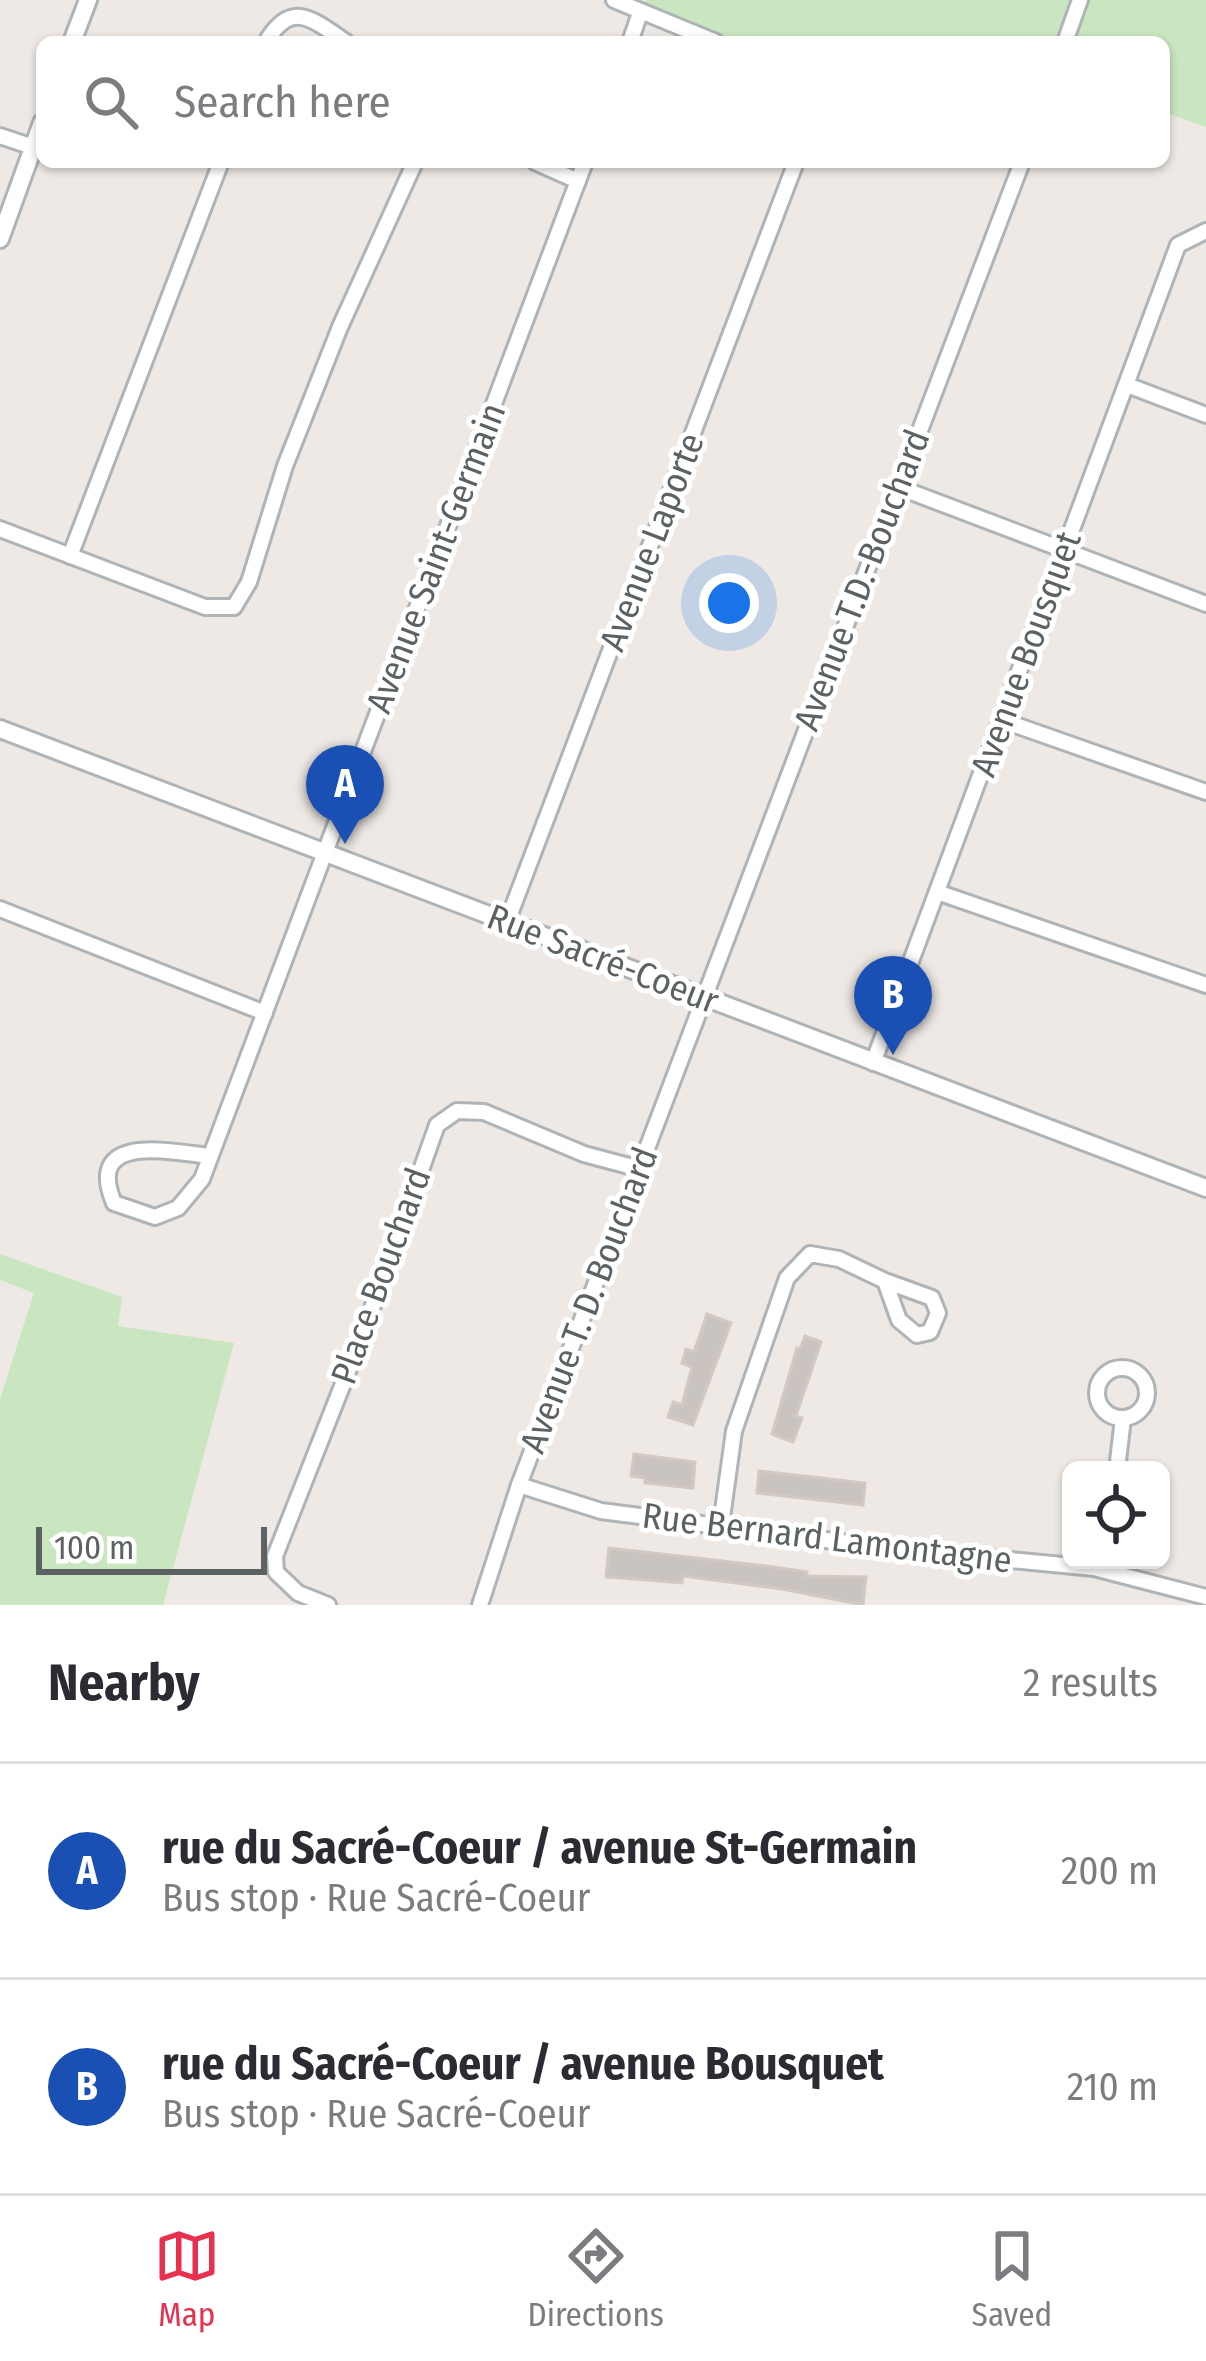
<!DOCTYPE html>
<html lang="en">
<head>
<meta charset="utf-8">
<style>
  :root { --surface:#fff; --page:#f7f7f7; --text:#2b2b33; --muted:#7c7c81; --line:#e1e1e2; --accent:#e8304f }
  body { margin:0; font-family:"Fira Sans Condensed",sans-serif; background:var(--page); color:var(--text) }
  .controls { position:absolute; right:36px; bottom:36px; display:grid; overflow:hidden; border-radius:18px; box-shadow:0 3px 9px #0004 }
  .controls button { width:108px; height:108px; display:grid; place-items:center; padding:0; border:0; border-bottom:3px solid var(--line); background:var(--surface); color:var(--text); font:60px sans-serif }
  .scale { position:absolute; left:36px; bottom:30px; width:231px; box-sizing:border-box; padding-left:12px; border:6px solid #5c6264; border-top:0; font-size:33px; line-height:42px; white-space:nowrap; color:#5c6264; -webkit-text-stroke:9px #fff; paint-order:stroke }
  .you { position:absolute; left:729px; top:603px; width:42px; height:42px; margin:-30px; border:9px solid #fff; border-radius:50%; background:#1a73e8; box-shadow:0 0 0 18px #1a73e833 }
  .badge { display:grid; place-items:center; width:78px; height:78px; border-radius:50%; background:var(--accent); color:#fff; font-size:39px; font-weight:700 }
  .pin { position:absolute; translate:-50% -99px; filter:drop-shadow(0 3px 6px #0008) }
  .pin::after { content:''; position:absolute; top:63px; width:42px; height:36px; background:inherit; clip-path:polygon(0 0,100% 0,50% 100%) }
  .list { margin:0; padding:0; list-style:none }
  h2 { display:flex; justify-content:space-between; align-items:center; height:156px; margin:0; padding:0 48px; font-size:51px }
  h2 small { font-size:39px; font-weight:400; color:var(--muted) }
  .list li { display:grid; grid-template-columns:78px 1fr auto; gap:36px; align-items:center; box-sizing:border-box; height:216px; padding:0 48px; border-top:3px solid var(--line) }
  .list b { display:block; font-size:45px; white-space:nowrap }
  .list p { margin:0; font-size:39px; white-space:nowrap; color:var(--muted) }
  .list em { font-size:39px; font-style:normal; color:var(--muted) }
  .icon { flex:none; width:66px; height:66px; fill:none; stroke:currentColor; stroke-width:2; stroke-linecap:round; stroke-linejoin:round }
  .map { position:relative; flex:none; width:1206px; height:1605px; overflow:hidden }
  .search { position:absolute; background:var(--surface); box-shadow:0 3px 9px #0004; left:36px; right:36px; top:36px; height:132px; display:flex; align-items:center; gap:30px; box-sizing:border-box; padding:0 42px; border-radius:18px; color:var(--muted); font-size:45px }
  .sheet { height:588px; background:var(--surface) }
  nav { display:flex; justify-content:space-around; align-items:center; box-sizing:border-box; height:168px; border-top:3px solid var(--line); background:var(--surface); font-size:33px; color:var(--muted) }
  nav a { display:grid; justify-items:center; gap:6px }
  nav .on { color:var(--accent) }
  .map>svg:first-child { display:block }
</style>
</head>
<body>
<div class="map">
<svg width="1206" height="1605" viewBox="0 0 1206 1605">
  <rect width="100%" height="100%" fill="#eee9e4"/>
  <g fill="#c9e6c0">
    <path d="M 646,0 L 1206,0 L 1206,127 L 1164,112 L 1164,42 L 720,42 L 640,13 Z"/>
    <path d="M 0,1254 L 122,1297 L 118,1326 L 234,1343 L 163,1605 L 0,1605 L 0,1399 L 34,1293 L 0,1280 Z"/>
  </g>
  <g fill="#cac4c1" stroke="#d3c9c2" stroke-width="3">
    <path d="M 707,1314 L 731,1323 L 693,1425 L 668,1417 L 673,1402 L 682,1405 L 692,1367 L 682,1363 L 686,1349 L 694,1352 Z"/>
    <path d="M 805,1336 L 821,1342 L 796,1416 L 802,1418 L 793,1442 L 772,1434 L 797,1348 L 800,1349 Z"/>
    <path d="M 634,1454 L 695,1462 L 693,1488 L 645,1483 L 645,1478 L 631,1476 Z"/>
    <path d="M 759,1471 L 865,1483 L 863,1505 L 757,1493 Z"/>
    <path d="M 609,1548 L 774,1567 L 807,1572 L 806,1576 L 866,1577 L 863,1605 L 782,1589 L 683,1576 L 682,1583 L 606,1577 Z"/>
  </g>
  <g fill="none" stroke-linecap="round" stroke-linejoin="round">
    <defs>
      <g id="minor">
        <path d="M 614,0 L 716,42"/>
        <path d="M 266,42 C 291,0 311,18 346,42"/>
        <path d="M 630,42 L 640,13"/>
        <path d="M 1065,42 L 1080,0"/>
        <path d="M 0,136 L 33,147"/>
        <path d="M 535,162 L 578,181"/>
        <path d="M 1127,385 L 1206,415"/>
        <path d="M 898,487 L 1206,604"/>
        <path d="M 0,529 L 205,607 L 234,607 L 249,582 L 285,466 L 340,327 L 415,162"/>
        <path d="M 70,556 L 221,162"/>
        <path d="M 1001,720 L 1206,792"/>
        <path d="M 937,892 L 1206,985"/>
        <path d="M 0,909 L 265,1013"/>
        <path d="M 507,922 L 796,162"/>
        <path d="M 873,1063 L 1178,245 L 1206,231"/>
        <path d="M 210,1156 C 171,1152 84,1132 114,1203 L 155,1217 L 178,1208 L 202,1179 L 585,162"/>
        <circle cx="1122" cy="1393" r="25"/>
        <path d="M 1117,1470 L 1123,1418"/>
        <path d="M 519,1485 L 601,1511 L 895,1549 L 1094,1568 L 1206,1597"/>
        <path d="M 721,1525 L 734,1431 L 787,1278 L 810,1254 L 839,1259 L 885,1281 L 899,1320 L 917,1335 L 930,1332 L 938,1313 L 932,1298 L 885,1281"/>
        <path d="M 328,1605 L 298,1593 L 276,1572 L 275,1556 L 365,1328 L 437,1125 L 457,1111 L 484,1112 L 584,1154 L 640,1169"/>
        <path d="M 480,1605 L 519,1485 L 1022,162"/>
      </g>
      <g id="tertiary">
        <path d="M 72,42 L 88,0"/>
        <path d="M 0,239 L 42,123"/>
        <path d="M 0,729 L 1206,1188"/>
      </g>
    </defs>
    <use href="#minor" stroke="#afb4b6" stroke-width="20"/>
    <use href="#tertiary" stroke="#afb4b6" stroke-width="22"/>
    <use href="#minor" stroke="#fff" stroke-width="14"/>
    <use href="#tertiary" stroke="#fff" stroke-width="16"/>
  </g>
  <g text-anchor="middle" dominant-baseline="central" stroke-width="10" stroke-linejoin="round" paint-order="stroke">
    <g font-size="36" fill="#5c6264" stroke="#fff">
      <text transform="translate(652 542) rotate(-69)">Avenue Laporte</text>
      <text transform="translate(436 558) rotate(-69)">Avenue Saint-Germain</text>
      <text transform="translate(862 580) rotate(-69)">Avenue T.D.-Bouchard</text>
      <text transform="translate(1026 654) rotate(-70)">Avenue Bousquet</text>
      <text transform="translate(603 959) rotate(21)">Rue Sacré-Coeur</text>
      <text transform="translate(381 1276) rotate(-70)">Place Bouchard</text>
      <text transform="translate(589 1300) rotate(-69)">Avenue T. D. Bouchard</text>
      <text transform="translate(827 1538) rotate(7)">Rue Bernard Lamontagne</text>
    </g>
  </g>
</svg>
<div class="controls">
<button><svg class="icon" aria-label="locate" viewBox="0 0 24 24"><circle cx="12" cy="12" r="6"/><path d="M12 2v4M12 18v4M2 12h4M18 12h4"/></svg></button>
</div>
<div class="scale">100 m</div>
<div class="you"></div>
<div class="pin badge" style="left:345px;top:844px;background:#1a4fb4">A</div>
<div class="pin badge" style="left:893px;top:1055px;background:#1a4fb4">B</div>
<div class="search"><svg class="icon" aria-label="search" viewBox="0 0 24 24"><circle cx="10" cy="10" r="6"/><path d="M15 15l6 6"/></svg>Search here</div>
</div>
<section class="sheet">
<h2>Nearby<small>2 results</small></h2>
<ul class="list">
<li><span class="badge" style="background:#1a4fb4">A</span><div><b>rue du Sacré-Coeur / avenue St-Germain</b><p>Bus stop · Rue Sacré-Coeur</p></div><em>200 m</em></li>
<li><span class="badge" style="background:#1a4fb4">B</span><div><b>rue du Sacré-Coeur / avenue Bousquet</b><p>Bus stop · Rue Sacré-Coeur</p></div><em>210 m</em></li>
</ul>
</section>
<nav>
<a class="on"><svg class="icon" aria-label="map" viewBox="0 0 24 24"><path d="M3 6l6-2 6 2 6-2v14l-6 2-6-2-6 2zM9 4v14M15 6v14"/></svg>Map</a>
<a><svg class="icon" aria-label="directions" viewBox="0 0 24 24"><path d="M12 3l9 9-9 9-9-9zM9 14v-3h6M13 9l2 2-2 2"/></svg>Directions</a>
<a><svg class="icon" aria-label="saved" viewBox="0 0 24 24"><path d="M7 4h10v16l-5-4-5 4z"/></svg>Saved</a>
</nav>
</body>
</html>
